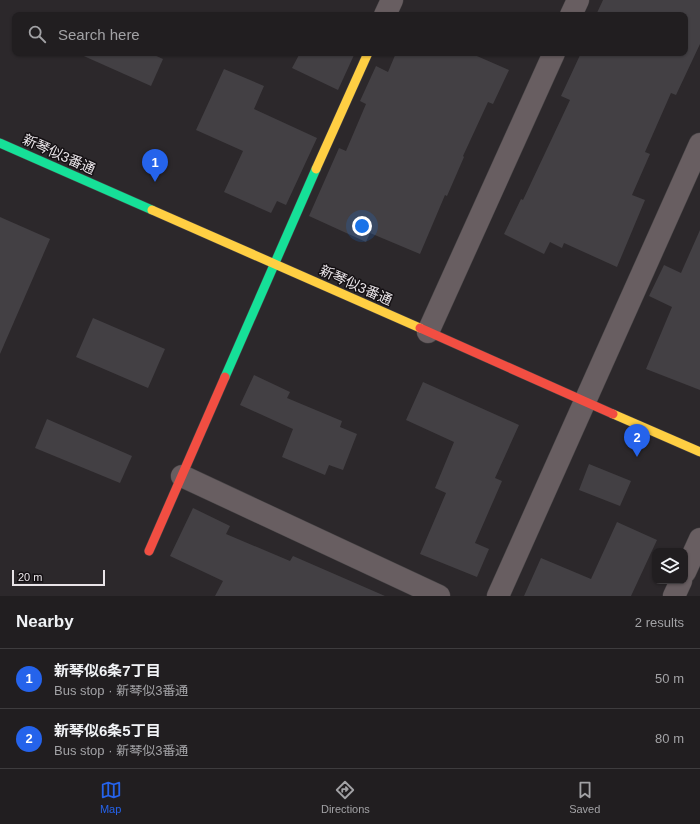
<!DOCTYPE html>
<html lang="en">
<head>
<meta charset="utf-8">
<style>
  :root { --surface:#211e20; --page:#2d2b2d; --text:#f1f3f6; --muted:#a2a2a5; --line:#3e3c3e; --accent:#2563eb }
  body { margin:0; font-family:Helvetica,"Noto Sans JP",sans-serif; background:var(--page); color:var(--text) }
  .controls { position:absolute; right:12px; bottom:12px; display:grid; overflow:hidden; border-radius:8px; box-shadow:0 1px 3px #0004 }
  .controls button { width:36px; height:36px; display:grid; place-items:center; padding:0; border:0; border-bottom:1px solid var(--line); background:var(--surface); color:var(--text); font:20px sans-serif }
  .scale { position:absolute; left:12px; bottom:10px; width:93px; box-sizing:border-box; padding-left:4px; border:2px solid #e9e4e8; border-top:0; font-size:11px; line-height:14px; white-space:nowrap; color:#e9e4e8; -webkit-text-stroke:3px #141013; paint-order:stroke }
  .you { position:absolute; left:362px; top:226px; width:14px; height:14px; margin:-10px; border:3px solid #fff; border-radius:50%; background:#1a73e8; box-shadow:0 0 0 6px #1a73e833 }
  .badge { display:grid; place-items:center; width:26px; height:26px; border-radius:50%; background:var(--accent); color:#fff; font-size:13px; font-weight:700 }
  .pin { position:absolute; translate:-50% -33px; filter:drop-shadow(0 1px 2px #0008) }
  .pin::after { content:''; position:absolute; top:21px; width:14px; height:12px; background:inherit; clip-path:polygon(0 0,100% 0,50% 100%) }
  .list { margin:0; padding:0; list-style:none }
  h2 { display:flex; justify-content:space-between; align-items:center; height:52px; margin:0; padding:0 16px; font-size:17px }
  h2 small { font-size:13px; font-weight:400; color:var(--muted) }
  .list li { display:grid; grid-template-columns:26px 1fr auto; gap:12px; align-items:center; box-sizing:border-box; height:60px; padding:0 16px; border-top:1px solid var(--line) }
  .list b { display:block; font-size:15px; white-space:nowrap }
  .list p { margin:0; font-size:13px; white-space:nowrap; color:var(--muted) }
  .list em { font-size:13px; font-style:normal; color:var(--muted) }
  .icon { flex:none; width:22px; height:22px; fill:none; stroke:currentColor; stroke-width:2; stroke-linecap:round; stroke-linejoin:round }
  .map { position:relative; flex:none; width:700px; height:596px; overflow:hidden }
  .search { position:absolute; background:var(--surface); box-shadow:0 1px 3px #0004; left:12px; right:12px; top:12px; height:44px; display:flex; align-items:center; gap:10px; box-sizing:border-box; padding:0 14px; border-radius:8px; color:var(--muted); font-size:15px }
  .sheet { height:172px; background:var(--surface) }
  nav { display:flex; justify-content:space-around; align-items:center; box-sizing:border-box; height:56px; border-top:1px solid var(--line); background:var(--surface); font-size:11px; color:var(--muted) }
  nav a { display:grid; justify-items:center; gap:2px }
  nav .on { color:var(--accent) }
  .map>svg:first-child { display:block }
</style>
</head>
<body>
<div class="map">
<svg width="700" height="596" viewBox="0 0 700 596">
  <rect width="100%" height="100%" fill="#2c282b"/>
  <g fill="#434044">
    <path d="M 603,0 L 700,0 L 700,44 L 676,95 L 671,93 L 645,152 L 650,154 L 632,195 L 645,200 L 617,267 L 564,243 L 562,248 L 550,242 L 544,254 L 504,234 L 521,199 L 523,200 L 570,100 L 561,96 L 581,53 L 685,53 L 685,15 L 596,15 Z"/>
    <path d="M 77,53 L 150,53 L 163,59 L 151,86 Z"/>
    <path d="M 300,53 L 350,53 L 354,55 L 338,90 L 292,68 Z"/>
    <path d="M 396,53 L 470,53 L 509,70 L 493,104 L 488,102 L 463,156 L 464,157 L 447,196 L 445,195 L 420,254 L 370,233 L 366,242 L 309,216 L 339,148 L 346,151 L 366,104 L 360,101 L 376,66 L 388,72 Z"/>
    <path d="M 224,69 L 264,86 L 254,109 L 317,138 L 286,205 L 277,201 L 271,213 L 224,192 L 243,151 L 196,130 Z"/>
    <path d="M 0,217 L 50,239 L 0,354 Z"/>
    <path d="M 700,230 L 700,390 L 646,369 L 672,307 L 649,296 L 664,265 L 681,273 Z"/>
    <path d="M 93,318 L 165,349 L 148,388 L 76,357 Z"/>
    <path d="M 254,375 L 290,392 L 287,398 L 342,421 L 340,427 L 357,434 L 343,470 L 329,465 L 325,475 L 282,457 L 293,429 L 240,405 Z"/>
    <path d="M 423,382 L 519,425 L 495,478 L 502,481 L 475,543 L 489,549 L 477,577 L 420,554 L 446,493 L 435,488 L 454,442 L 406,420 Z"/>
    <path d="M 47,419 L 132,456 L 120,483 L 35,448 Z"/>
    <path d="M 589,464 L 631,481 L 620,506 L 579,490 Z"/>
    <path d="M 193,508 L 230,526 L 226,534 L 290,561 L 293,556 L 385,596 L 215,596 L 223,581 L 170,556 Z"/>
    <path d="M 617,522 L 657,540 L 631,596 L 524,596 L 541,558 L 591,579 Z"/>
  </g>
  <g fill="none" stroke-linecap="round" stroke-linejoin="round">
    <defs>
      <g id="street">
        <path d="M 385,15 L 392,0"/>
        <path d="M 571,15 L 578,0"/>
        <path d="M 428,332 L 554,53"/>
        <path d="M 182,476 L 439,596"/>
        <path d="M 685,572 L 700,539"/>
        <path d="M 498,596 L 700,144"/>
        <path d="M 674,596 L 681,581"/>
      </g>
      <g id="fast">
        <path d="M 0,143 L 152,210"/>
        <path d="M 225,377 L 316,169"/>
      </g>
      <g id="slow">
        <path d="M 316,169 L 368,53"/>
        <path d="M 152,210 L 420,328"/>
        <path d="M 613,414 L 700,452"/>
      </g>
      <g id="jam">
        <path d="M 420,328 L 613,414"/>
        <path d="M 149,551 L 225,377"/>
      </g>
    </defs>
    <use href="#street" stroke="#464345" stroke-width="23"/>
    <use href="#fast" stroke="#464345" stroke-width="10"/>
    <use href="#slow" stroke="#464345" stroke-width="10"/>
    <use href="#jam" stroke="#464345" stroke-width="10"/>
    <use href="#street" stroke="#685e61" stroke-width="22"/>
    <use href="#fast" stroke="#16e098" stroke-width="9"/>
    <use href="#slow" stroke="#ffcf43" stroke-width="9"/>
    <use href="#jam" stroke="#f24e42" stroke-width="9"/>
  </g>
  <g text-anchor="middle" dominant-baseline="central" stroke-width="3" stroke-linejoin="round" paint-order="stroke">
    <g font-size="14" fill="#e9e4e8" stroke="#141013">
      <text transform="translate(59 154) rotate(24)">新琴似3番通</text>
      <text transform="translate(356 285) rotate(24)">新琴似3番通</text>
    </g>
  </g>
</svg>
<div class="controls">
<button><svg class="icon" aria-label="layers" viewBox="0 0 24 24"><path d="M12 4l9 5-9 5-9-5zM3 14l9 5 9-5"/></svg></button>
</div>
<div class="scale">20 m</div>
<div class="you"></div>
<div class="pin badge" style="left:155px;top:182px">1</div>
<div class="pin badge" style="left:637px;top:457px">2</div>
<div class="search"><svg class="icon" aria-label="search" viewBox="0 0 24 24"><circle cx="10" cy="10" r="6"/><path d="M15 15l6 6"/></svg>Search here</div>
</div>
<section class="sheet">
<h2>Nearby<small>2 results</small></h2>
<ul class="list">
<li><span class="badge">1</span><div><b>新琴似6条7丁目</b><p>Bus stop · 新琴似3番通</p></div><em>50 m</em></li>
<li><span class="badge">2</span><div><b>新琴似6条5丁目</b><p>Bus stop · 新琴似3番通</p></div><em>80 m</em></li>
</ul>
</section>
<nav>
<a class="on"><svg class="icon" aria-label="map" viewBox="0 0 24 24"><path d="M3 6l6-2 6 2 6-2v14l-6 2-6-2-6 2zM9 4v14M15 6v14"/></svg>Map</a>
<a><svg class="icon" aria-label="directions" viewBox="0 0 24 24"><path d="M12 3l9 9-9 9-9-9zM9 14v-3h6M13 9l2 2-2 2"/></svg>Directions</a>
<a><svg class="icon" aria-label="saved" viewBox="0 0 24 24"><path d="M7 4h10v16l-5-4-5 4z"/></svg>Saved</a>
</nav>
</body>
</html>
